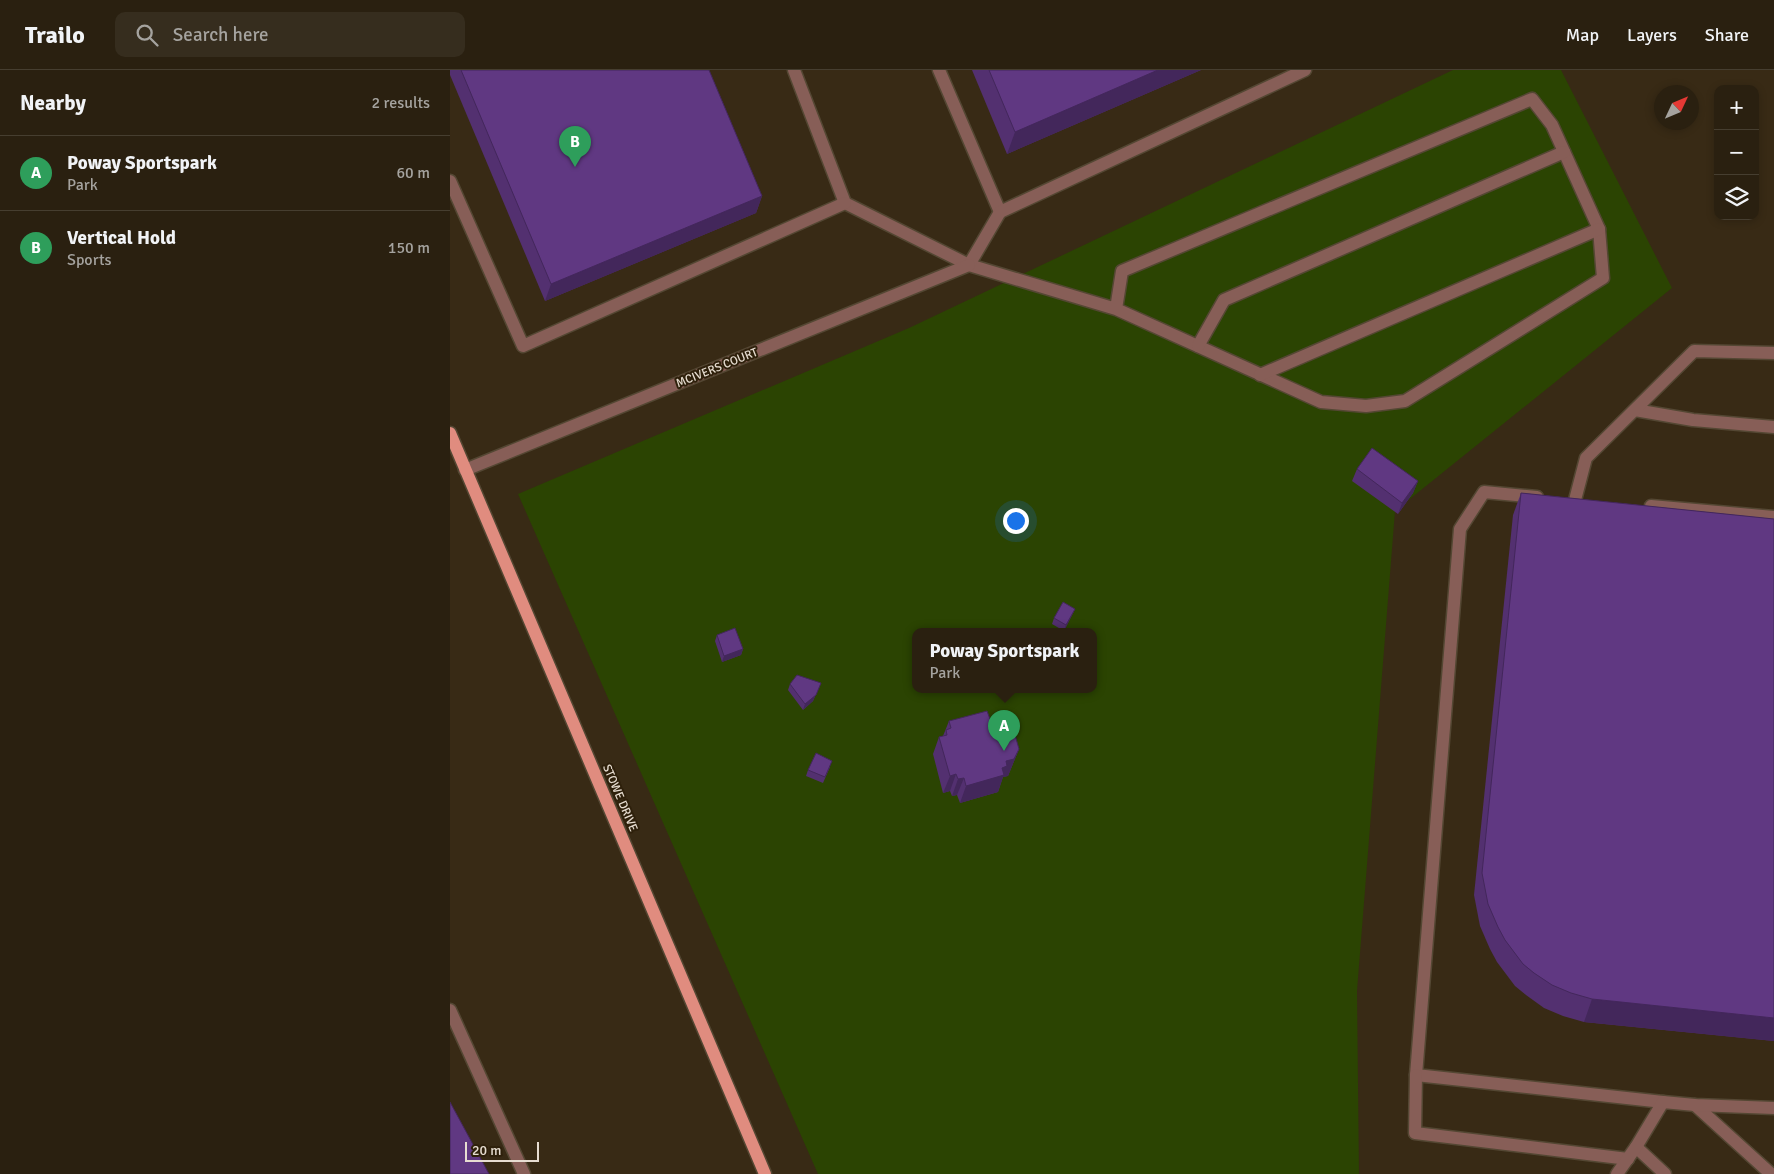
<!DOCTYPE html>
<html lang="en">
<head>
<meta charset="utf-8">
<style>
  :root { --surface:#2a2010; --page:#362d1e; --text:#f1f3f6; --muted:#a5a39f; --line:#463e30; --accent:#d79bf9 }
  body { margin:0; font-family:Signika,sans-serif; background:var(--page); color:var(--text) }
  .controls { position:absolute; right:15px; top:15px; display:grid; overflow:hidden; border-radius:10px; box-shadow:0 2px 8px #0003 }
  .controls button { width:45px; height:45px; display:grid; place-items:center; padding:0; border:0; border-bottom:1px solid var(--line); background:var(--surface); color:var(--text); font:25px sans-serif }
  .compass { position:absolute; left:1204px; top:15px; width:45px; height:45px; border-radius:50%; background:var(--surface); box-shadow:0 2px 8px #0003; rotate:46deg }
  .scale { position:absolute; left:15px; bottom:12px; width:74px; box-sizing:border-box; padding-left:5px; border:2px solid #e7ddd1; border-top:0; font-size:14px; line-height:18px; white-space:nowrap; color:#e7ddd1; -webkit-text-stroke:4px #2e200b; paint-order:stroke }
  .you { position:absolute; left:565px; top:450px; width:18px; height:18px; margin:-12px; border:4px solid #fff; border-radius:50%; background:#1a73e8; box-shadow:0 0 0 8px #1a73e833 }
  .badge { display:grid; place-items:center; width:32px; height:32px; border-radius:50%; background:var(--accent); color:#fff; font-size:16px; font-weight:700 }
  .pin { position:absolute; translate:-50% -41px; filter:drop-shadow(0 1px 2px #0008) }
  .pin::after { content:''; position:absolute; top:26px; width:18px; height:15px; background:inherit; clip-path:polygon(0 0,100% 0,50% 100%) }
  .popup { position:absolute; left:462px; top:558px; width:185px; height:65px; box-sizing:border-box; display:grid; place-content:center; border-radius:10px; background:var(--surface); filter:drop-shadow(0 1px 4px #0005); font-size:16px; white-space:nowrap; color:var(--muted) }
  .popup b { font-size:19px; color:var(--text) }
  .popup::after { content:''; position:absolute; left:50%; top:100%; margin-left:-10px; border:10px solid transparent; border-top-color:var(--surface) }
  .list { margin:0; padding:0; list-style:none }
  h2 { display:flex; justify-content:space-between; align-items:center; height:65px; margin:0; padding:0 20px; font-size:21px }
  h2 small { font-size:16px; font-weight:400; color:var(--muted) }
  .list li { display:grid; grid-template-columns:32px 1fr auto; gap:15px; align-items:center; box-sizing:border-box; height:75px; padding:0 20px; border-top:1px solid var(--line) }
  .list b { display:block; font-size:19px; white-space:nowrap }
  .list p { margin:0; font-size:16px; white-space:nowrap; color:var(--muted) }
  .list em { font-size:16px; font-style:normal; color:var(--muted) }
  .icon { flex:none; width:28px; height:28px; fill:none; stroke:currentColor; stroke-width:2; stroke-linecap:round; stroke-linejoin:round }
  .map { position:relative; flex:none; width:1324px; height:1104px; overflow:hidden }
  header { display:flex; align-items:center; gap:30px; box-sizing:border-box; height:70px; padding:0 25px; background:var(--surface); border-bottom:1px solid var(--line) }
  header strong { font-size:24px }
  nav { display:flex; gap:28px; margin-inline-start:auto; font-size:18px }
  .search { width:350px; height:45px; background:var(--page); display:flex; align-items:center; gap:12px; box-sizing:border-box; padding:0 18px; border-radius:10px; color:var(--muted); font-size:19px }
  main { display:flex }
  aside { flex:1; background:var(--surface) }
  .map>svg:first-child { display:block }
</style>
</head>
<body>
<header>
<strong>Trailo</strong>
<div class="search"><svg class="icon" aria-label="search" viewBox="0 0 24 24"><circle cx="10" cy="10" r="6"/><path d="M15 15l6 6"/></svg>Search here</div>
<nav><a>Map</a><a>Layers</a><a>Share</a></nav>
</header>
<main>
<aside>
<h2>Nearby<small>2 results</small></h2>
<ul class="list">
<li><span class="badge" style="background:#2e9e5b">A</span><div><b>Poway Sportspark</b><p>Park</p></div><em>60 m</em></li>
<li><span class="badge" style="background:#2e9e5b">B</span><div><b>Vertical Hold</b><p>Sports</p></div><em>150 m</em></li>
</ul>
</aside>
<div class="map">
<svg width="1324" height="1104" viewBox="0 0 1324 1104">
  <rect width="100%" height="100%" fill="#382a15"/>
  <path fill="#2b4402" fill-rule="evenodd" d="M 1003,0 L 1111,0 L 1222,218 L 945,441 L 907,921 L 909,1104 L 368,1104 L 68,424 L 459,258 ZM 465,562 L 643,562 L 643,620 L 465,620 Z"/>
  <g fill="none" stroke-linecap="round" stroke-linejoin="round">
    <defs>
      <g id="minor">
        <path d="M 344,0 L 395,133 L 519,195 L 666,239 L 871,332 L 916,336 L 955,331 L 1153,208 L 1149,159 L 1102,55 L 1082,29 L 672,201 L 666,239"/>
        <path d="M 489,0 L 550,142"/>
        <path d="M 0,111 L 73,276 L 395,133"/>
        <path d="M 519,195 L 550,142 L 855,0"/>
        <path d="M 748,276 L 774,230 L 1114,82"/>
        <path d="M 810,305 L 1149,159"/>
        <path d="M 1185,340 L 1243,350 L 1324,357"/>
        <path d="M 15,400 L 519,195"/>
        <path d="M 1087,427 L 1034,422 L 1010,459 L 966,1005 L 1213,1032"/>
        <path d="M 1125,430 L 1136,388 L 1244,281 L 1324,283"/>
        <path d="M 1201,436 L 1324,447"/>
        <path d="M 0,940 L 74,1104"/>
        <path d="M 966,1005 L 965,1063 L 1178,1089"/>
        <path d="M 1245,1035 L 1321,1104"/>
        <path d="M 1186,1077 L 1215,1104"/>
        <path d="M 1167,1104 L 1186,1077 L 1213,1032 L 1245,1035 L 1324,1038"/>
      </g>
      <path id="major" d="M 0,363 L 315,1104"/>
    </defs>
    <use href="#minor" stroke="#544733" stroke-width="15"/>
    <use href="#major" stroke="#544733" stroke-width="15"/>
    <use href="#minor" stroke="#875e57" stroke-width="12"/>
    <use href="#major" stroke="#e08c7f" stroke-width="12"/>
  </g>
  <g fill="#533070">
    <path d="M 0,0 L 259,0 L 312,126 L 306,143 L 95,231 L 0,5 Z"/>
    <path d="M 522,0 L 751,0 L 557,84 Z"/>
    <path d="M 907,399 L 968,411 L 963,423 L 948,444 L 902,411 Z"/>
    <path d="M 1071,423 L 1324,449 L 1324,971 L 1134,952 L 1113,946 L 1094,938 L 1076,925 L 1065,916 L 1047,892 L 1040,879 L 1030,856 L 1024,825 L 1063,445 Z"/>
    <path d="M 625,539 L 614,561 L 602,554 L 604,548 Z"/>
    <path d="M 267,565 L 293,579 L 291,585 L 272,592 L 265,571 Z"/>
    <path d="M 371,613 L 363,631 L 353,640 L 338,620 L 340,614 Z"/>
    <path d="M 540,649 L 546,653 L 569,679 L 558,706 L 553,707 L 548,722 L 510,733 L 507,725 L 502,726 L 500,721 L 493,723 L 483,684 L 489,667 L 493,666 L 499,651 Z"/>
    <path d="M 380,697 L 373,713 L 356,706 L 358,700 Z"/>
  </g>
  <g fill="#43275b">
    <path d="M 708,0 L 751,0 L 557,84 L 565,62 Z"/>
    <path d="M 312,126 L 306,143 L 95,231 L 101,214 Z"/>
    <path d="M 968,411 L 963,423 L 948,444 L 952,433 Z"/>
    <path d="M 625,539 L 614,561 L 616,555 Z"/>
    <path d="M 293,579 L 291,585 L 272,592 L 274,586 Z"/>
    <path d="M 371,613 L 363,631 L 353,640 L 355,634 Z"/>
    <path d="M 569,679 L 558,706 L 553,707 L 548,722 L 510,733 L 516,716 L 552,698 L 556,691 Z"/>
    <path d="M 506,704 L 500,721 L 493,723 L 500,706 Z"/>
    <path d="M 514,708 L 507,725 L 502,726 L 508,709 Z"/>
    <path d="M 1142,929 L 1324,948 L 1324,971 L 1134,952 Z"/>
  </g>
  <g fill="#603882" stroke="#43275b">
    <path d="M 11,0 L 259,0 L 312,126 L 101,214 Z"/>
    <path d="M 539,0 L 708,0 L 565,62 Z"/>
    <path d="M 922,378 L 968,411 L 952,433 L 907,399 Z"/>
    <path d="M 1071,423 L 1324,449 L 1324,948 L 1142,929 L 1121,923 L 1102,915 L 1084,903 L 1073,894 L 1055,870 L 1048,857 L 1038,834 L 1032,803 Z"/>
    <path d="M 613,532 L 625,539 L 616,555 L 604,548 Z"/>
    <path d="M 285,558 L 293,579 L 274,586 L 267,565 Z"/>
    <path d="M 347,605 L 371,613 L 366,625 L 355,634 L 340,614 Z"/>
    <path d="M 537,641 L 540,649 L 544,648 L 546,653 L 554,651 L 563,658 L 569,679 L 564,689 L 556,691 L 557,696 L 552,698 L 554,705 L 516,716 L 514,708 L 508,709 L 506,704 L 500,706 L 489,667 L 497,665 L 496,660 L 501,658 L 499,651 Z"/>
    <path d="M 366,683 L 382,691 L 375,707 L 358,700 Z"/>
    <path d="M 0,1032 L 39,1104 L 0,1104 Z"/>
  </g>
  <g text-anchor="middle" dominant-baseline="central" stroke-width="4" stroke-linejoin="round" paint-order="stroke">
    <g font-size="12" fill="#e7ddd1" stroke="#2e200b">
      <text transform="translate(267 298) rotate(-22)">MCIVERS COURT</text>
      <text transform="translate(170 728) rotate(67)">STOWE DRIVE</text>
    </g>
  </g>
</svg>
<div class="controls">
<button>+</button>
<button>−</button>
<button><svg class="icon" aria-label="layers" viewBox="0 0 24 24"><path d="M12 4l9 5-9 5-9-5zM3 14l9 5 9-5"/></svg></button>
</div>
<svg class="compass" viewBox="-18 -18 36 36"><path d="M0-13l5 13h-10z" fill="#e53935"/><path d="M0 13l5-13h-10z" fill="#a5a39f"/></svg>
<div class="scale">20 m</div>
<div class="you"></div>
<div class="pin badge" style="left:554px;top:681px;background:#2e9e5b">A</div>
<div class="popup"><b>Poway Sportspark</b>Park</div>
<div class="pin badge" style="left:125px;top:97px;background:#2e9e5b">B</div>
</div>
</main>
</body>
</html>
